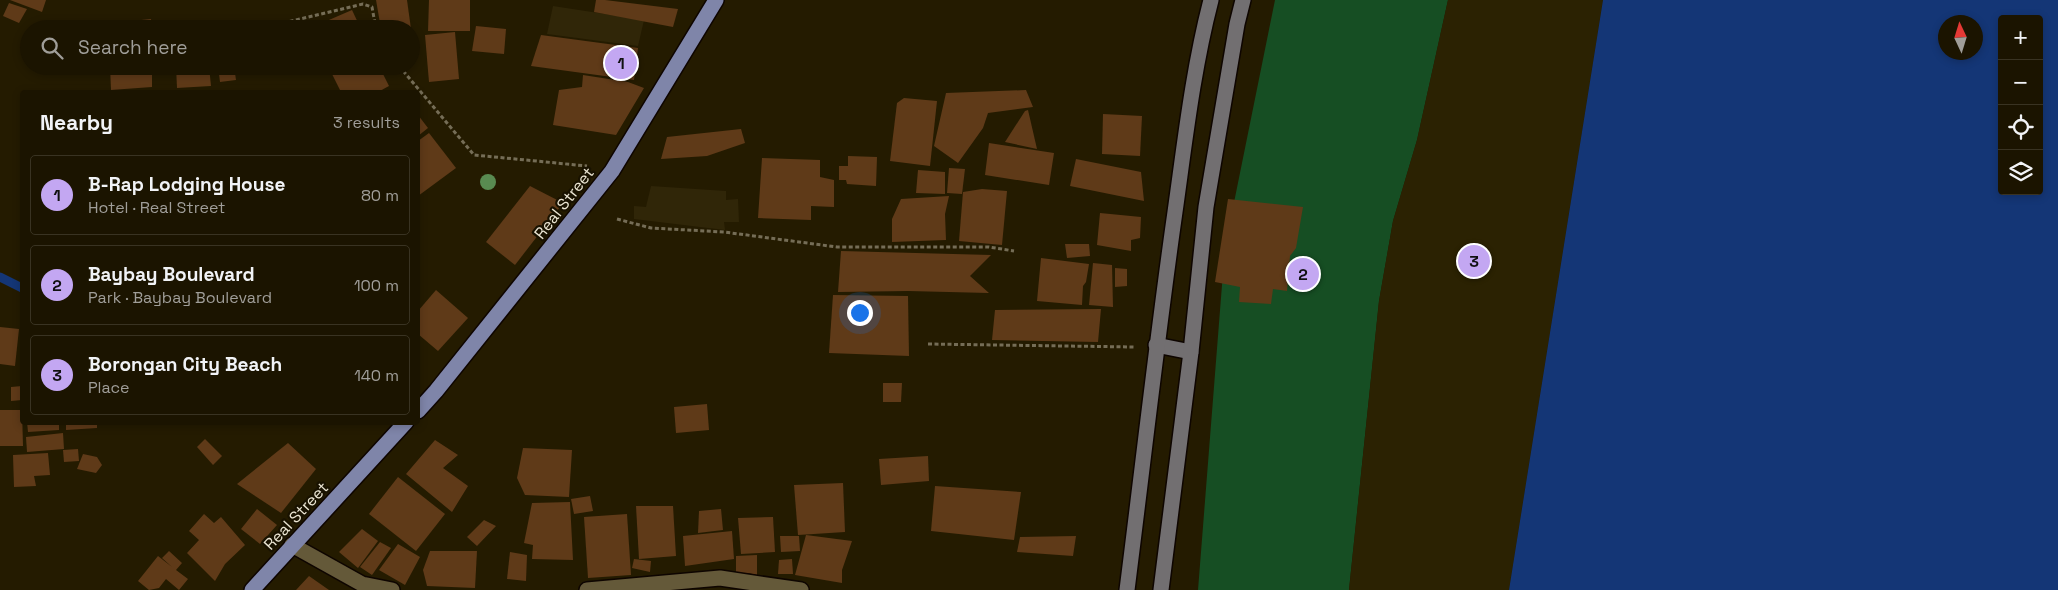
<!DOCTYPE html>
<html lang="en">
<head>
<meta charset="utf-8">
<style>
  :root { --surface:#1b1400; --page:#28210f; --text:#f1f3f6; --muted:#a09e99; --line:#393322; --accent:#c3a7f2 }
  body { margin:0; font-family:"Space Grotesk",sans-serif; background:var(--page); color:var(--text) }
  .controls { position:absolute; right:15px; top:15px; display:grid; overflow:hidden; border-radius:5px; box-shadow:0 2px 8px #0003 }
  .controls button { width:45px; height:45px; display:grid; place-items:center; padding:0; border:0; border-bottom:1px solid var(--line); background:var(--surface); color:var(--text); font:25px sans-serif }
  .compass { position:absolute; left:1938px; top:15px; width:45px; height:45px; border-radius:50%; background:var(--surface); box-shadow:0 2px 8px #0003; rotate:356deg }
  .you { position:absolute; left:859px; top:312px; width:18px; height:18px; margin:-12px; border:4px solid #fff; border-radius:50%; background:#1a73e8; box-shadow:0 0 0 8px #1a73e833 }
  .badge { display:grid; place-items:center; width:32px; height:32px; border-radius:50%; background:var(--accent); color:#111; font-size:16px; font-weight:700 }
  .pin { position:absolute; translate:-50% -50%; border:2px solid #fff; box-shadow:0 1px 5px #0006 }
  .list { margin:0; padding:0; list-style:none }
  h2 { display:flex; justify-content:space-between; align-items:center; height:65px; margin:0; padding:0 20px; font-size:21px }
  h2 small { font-size:16px; font-weight:400; color:var(--muted) }
  .list li { display:grid; grid-template-columns:32px 1fr auto; gap:15px; align-items:center; box-sizing:border-box; height:80px; margin:0 10px 10px; padding:0 10px; border:1px solid var(--line); border-radius:5px }
  .list b { display:block; font-size:19px; white-space:nowrap }
  .list p { margin:0; font-size:16px; white-space:nowrap; color:var(--muted) }
  .list em { font-size:16px; font-style:normal; color:var(--muted) }
  .icon { flex:none; width:28px; height:28px; fill:none; stroke:currentColor; stroke-width:2; stroke-linecap:round; stroke-linejoin:round }
  .map { position:relative; flex:none; width:2058px; height:590px; overflow:hidden }
  .search { position:absolute; background:var(--surface); box-shadow:0 2px 8px #0003; left:20px; top:20px; width:400px; height:55px; display:flex; align-items:center; gap:12px; box-sizing:border-box; padding:0 18px; border-radius:28px; color:var(--muted); font-size:19px }
  .panel { position:absolute; background:var(--surface); box-shadow:0 2px 8px #0003; left:20px; top:90px; width:400px; height:335px; border-radius:5px }
  .map>svg:first-child { display:block }
</style>
</head>
<body>
<div class="map">
<svg width="2058" height="590" viewBox="0 0 2058 590">
  <rect width="100%" height="100%" fill="#241b00"/>
  <g fill="#302608">
    <path d="M 553,6 L 644,20 L 638,46 L 547,34 Z"/>
    <path d="M 651,186 L 726,191 L 726,200 L 738,199 L 739,222 L 724,222 L 725,230 L 634,219 L 634,206 L 646,207 Z"/>
  </g>
  <path fill="#164e23" d="M 1275,0 L 1448,0 L 1417,140 L 1393,221 L 1379,301 L 1349,590 L 1198,590 L 1225,247 Z"/>
  <path fill="#2b2202" d="M 1448,0 L 1603,0 L 1509,590 L 1349,590 L 1379,301 L 1393,221 L 1417,140 Z"/>
  <path fill="#143676" fill-rule="evenodd" d="M 1603,0 L 2058,0 L 2058,590 L 1509,590 ZM 2002,19 L 2039,19 L 2039,191 L 2002,191 ZM 1946,22 L 1976,22 L 1976,52 L 1946,52 Z"/>
  <g fill="none" stroke-linecap="round" stroke-linejoin="round">
    <path stroke="#143676" stroke-width="9" d="M 0,277 L 22,288"/>
  </g>
  <g fill="#5f3a18">
    <path d="M 10,0 L 46,0 L 42,12 Z"/>
    <path d="M 376,0 L 407,0 L 411,29 L 381,29 Z"/>
    <path d="M 429,0 L 470,0 L 470,31 L 428,31 Z"/>
    <path d="M 596,0 L 605,0 L 678,9 L 673,27 L 594,12 Z"/>
    <path d="M 9,3 L 27,9 L 19,23 L 3,16 Z"/>
    <path d="M 352,10 L 361,29 L 308,29 Z"/>
    <path d="M 151,19 L 152,29 L 122,29 L 121,22 Z"/>
    <path d="M 476,26 L 506,29 L 504,54 L 472,51 Z"/>
    <path d="M 455,32 L 459,79 L 429,82 L 425,35 Z"/>
    <path d="M 541,35 L 638,48 L 634,80 L 531,66 Z"/>
    <path d="M 110,66 L 152,66 L 152,87 L 111,90 Z"/>
    <path d="M 176,66 L 209,66 L 211,86 L 177,88 Z"/>
    <path d="M 218,66 L 234,66 L 236,80 L 220,82 Z"/>
    <path d="M 328,66 L 379,66 L 389,86 L 378,92 L 341,92 Z"/>
    <path d="M 583,75 L 628,82 L 644,88 L 616,135 L 553,125 L 559,90 L 582,87 Z"/>
    <path d="M 1026,90 L 1033,107 L 988,113 L 983,128 L 958,163 L 934,146 L 946,93 Z"/>
    <path d="M 904,98 L 937,101 L 930,166 L 890,161 L 897,103 Z"/>
    <path d="M 1028,110 L 1037,149 L 1005,142 L 1025,111 Z"/>
    <path d="M 1103,114 L 1142,116 L 1140,156 L 1102,154 Z"/>
    <path d="M 418,115 L 428,128 L 418,136 Z"/>
    <path d="M 741,129 L 745,143 L 707,156 L 661,159 L 667,137 Z"/>
    <path d="M 429,133 L 456,168 L 418,196 L 418,141 Z"/>
    <path d="M 989,143 L 1054,153 L 1049,185 L 985,175 Z"/>
    <path d="M 848,156 L 877,157 L 876,186 L 847,184 L 846,180 L 839,180 L 839,166 L 848,166 Z"/>
    <path d="M 762,158 L 820,160 L 820,177 L 834,180 L 834,207 L 811,206 L 811,220 L 758,218 Z"/>
    <path d="M 1076,159 L 1141,172 L 1144,201 L 1070,186 Z"/>
    <path d="M 949,168 L 965,169 L 962,194 L 947,193 Z"/>
    <path d="M 918,170 L 945,172 L 945,194 L 916,193 Z"/>
    <path d="M 530,186 L 563,203 L 515,265 L 486,242 Z"/>
    <path d="M 982,189 L 1007,191 L 1002,245 L 959,241 L 963,192 Z"/>
    <path d="M 949,196 L 945,214 L 946,240 L 892,242 L 892,219 L 901,199 Z"/>
    <path d="M 1228,199 L 1303,207 L 1296,248 L 1290,256 L 1287,291 L 1273,289 L 1271,304 L 1239,302 L 1240,287 L 1215,282 Z"/>
    <path d="M 1100,213 L 1141,217 L 1140,238 L 1131,240 L 1131,251 L 1097,245 Z"/>
    <path d="M 1065,244 L 1089,244 L 1090,256 L 1067,258 Z"/>
    <path d="M 841,251 L 991,255 L 970,276 L 989,293 L 908,291 L 838,292 Z"/>
    <path d="M 1041,258 L 1089,264 L 1086,282 L 1083,286 L 1082,305 L 1037,301 Z"/>
    <path d="M 1093,263 L 1112,265 L 1113,307 L 1089,305 Z"/>
    <path d="M 1115,268 L 1127,269 L 1127,286 L 1115,287 Z"/>
    <path d="M 436,290 L 468,318 L 438,351 L 418,334 L 418,311 Z"/>
    <path d="M 833,295 L 908,296 L 909,356 L 829,353 Z"/>
    <path d="M 1101,309 L 1098,342 L 992,340 L 995,310 Z"/>
    <path d="M 0,327 L 19,329 L 15,366 L 0,364 Z"/>
    <path d="M 883,383 L 902,383 L 901,402 L 883,402 Z"/>
    <path d="M 22,386 L 22,400 L 11,401 L 11,387 Z"/>
    <path d="M 707,404 L 709,430 L 676,433 L 674,407 Z"/>
    <path d="M 0,410 L 22,410 L 23,446 L 0,446 Z"/>
    <path d="M 27,422 L 59,422 L 59,430 L 28,432 Z"/>
    <path d="M 66,422 L 97,422 L 97,428 L 66,430 Z"/>
    <path d="M 63,433 L 64,449 L 27,452 L 26,437 Z"/>
    <path d="M 205,439 L 222,456 L 213,465 L 197,447 Z"/>
    <path d="M 435,440 L 458,455 L 443,468 L 468,486 L 452,512 L 406,474 Z"/>
    <path d="M 288,443 L 316,469 L 281,513 L 237,484 Z"/>
    <path d="M 523,448 L 572,450 L 569,497 L 525,495 L 517,478 Z"/>
    <path d="M 78,449 L 79,461 L 64,462 L 63,450 Z"/>
    <path d="M 48,453 L 50,475 L 34,476 L 36,486 L 14,487 L 13,455 Z"/>
    <path d="M 83,454 L 97,457 L 102,465 L 96,473 L 77,469 Z"/>
    <path d="M 928,456 L 929,481 L 881,485 L 879,459 Z"/>
    <path d="M 398,477 L 445,514 L 416,551 L 369,514 Z"/>
    <path d="M 843,483 L 845,532 L 798,535 L 794,485 Z"/>
    <path d="M 935,486 L 1021,492 L 1014,540 L 931,531 Z"/>
    <path d="M 590,496 L 593,511 L 574,514 L 571,499 Z"/>
    <path d="M 570,502 L 573,560 L 532,559 L 533,545 L 524,543 L 532,503 Z"/>
    <path d="M 636,506 L 673,506 L 676,556 L 639,559 Z"/>
    <path d="M 257,509 L 277,525 L 260,544 L 241,529 Z"/>
    <path d="M 721,509 L 723,530 L 698,533 L 699,511 Z"/>
    <path d="M 204,514 L 214,523 L 221,517 L 245,545 L 225,564 L 215,581 L 187,553 L 199,540 L 189,531 Z"/>
    <path d="M 627,514 L 631,575 L 588,578 L 584,517 Z"/>
    <path d="M 773,517 L 775,552 L 741,554 L 738,518 Z"/>
    <path d="M 484,520 L 496,526 L 477,546 L 467,537 Z"/>
    <path d="M 362,529 L 378,541 L 358,568 L 339,552 Z"/>
    <path d="M 732,531 L 734,559 L 685,566 L 683,536 Z"/>
    <path d="M 806,535 L 852,541 L 842,570 L 842,583 L 795,575 Z"/>
    <path d="M 780,536 L 799,536 L 800,551 L 781,552 Z"/>
    <path d="M 1076,536 L 1073,556 L 1017,552 L 1020,537 Z"/>
    <path d="M 380,542 L 391,548 L 372,575 L 360,567 Z"/>
    <path d="M 398,544 L 420,557 L 405,585 L 379,570 Z"/>
    <path d="M 169,551 L 182,563 L 176,570 L 188,579 L 179,590 L 166,579 L 159,588 L 149,590 L 138,581 L 158,556 L 172,567 L 162,558 Z"/>
    <path d="M 430,551 L 477,551 L 475,588 L 427,586 L 423,570 Z"/>
    <path d="M 510,552 L 527,555 L 526,581 L 507,579 Z"/>
    <path d="M 757,555 L 757,575 L 748,573 L 736,576 L 736,556 Z"/>
    <path d="M 634,559 L 651,561 L 650,572 L 632,568 Z"/>
    <path d="M 792,559 L 793,574 L 778,574 L 779,560 Z"/>
    <path d="M 309,576 L 329,590 L 296,590 Z"/>
  </g>
  <g fill="none" stroke-linecap="round" stroke-linejoin="round">
    <defs>
      <g id="street">
        <path d="M 292,545 L 362,584 L 392,590"/>
        <path d="M 587,590 L 720,578 L 801,590"/>
      </g>
      <g id="secondary">
        <path d="M 1156,345 L 1191,352"/>
        <path d="M 1127,590 C 1143,464 1157,338 1175,212 C 1185,141 1193,69 1211,0"/>
        <path d="M 1161,590 L 1191,352 L 1206,207 L 1237,24 L 1243,0"/>
      </g>
      <g id="primary">
        <path d="M 418,411 L 436,391 L 612,171 L 716,0"/>
        <path d="M 252,590 L 406,422"/>
      </g>
    </defs>
    <use href="#street" stroke="#0e0500" stroke-width="18"/>
    <use href="#secondary" stroke="#0e0500" stroke-width="18"/>
    <use href="#primary" stroke="#0e0500" stroke-width="18"/>
    <g stroke="#756d56" stroke-width="3" stroke-dasharray="4 2.5" stroke-linecap="butt">
      <path d="M 258,29 L 363,4 L 372,7 L 376,29"/>
      <path d="M 399,66 L 474,155 L 587,166"/>
      <path d="M 617,219 L 651,228 L 724,232 L 837,247 L 989,247 L 1014,251"/>
      <path d="M 928,344 L 1135,347"/>
    </g>
    <use href="#street" stroke="#645939" stroke-width="15"/>
    <use href="#secondary" stroke="#726f71" stroke-width="15"/>
    <use href="#primary" stroke="#7f85a9" stroke-width="15"/>
  </g>
  <circle fill="#598b51" cx="488" cy="182" r="8"/>
  <g text-anchor="middle" dominant-baseline="central" stroke-width="4.5" stroke-linejoin="round" paint-order="stroke">
    <g font-size="16" fill="#ece6d4" stroke="#191200">
      <text transform="translate(564 203) rotate(-52)">Real Street</text>
      <text transform="translate(296 516) rotate(-47)">Real Street</text>
    </g>
  </g>
</svg>
<div class="controls">
<button>+</button>
<button>−</button>
<button><svg class="icon" aria-label="locate" viewBox="0 0 24 24"><circle cx="12" cy="12" r="6"/><path d="M12 2v4M12 18v4M2 12h4M18 12h4"/></svg></button>
<button><svg class="icon" aria-label="layers" viewBox="0 0 24 24"><path d="M12 4l9 5-9 5-9-5zM3 14l9 5 9-5"/></svg></button>
</div>
<svg class="compass" viewBox="-18 -18 36 36"><path d="M0-13l5 13h-10z" fill="#e53935"/><path d="M0 13l5-13h-10z" fill="#a09e99"/></svg>
<div class="you"></div>
<div class="pin badge" style="left:621px;top:63px">1</div>
<div class="pin badge" style="left:1303px;top:274px">2</div>
<div class="pin badge" style="left:1474px;top:261px">3</div>
<div class="search"><svg class="icon" aria-label="search" viewBox="0 0 24 24"><circle cx="10" cy="10" r="6"/><path d="M15 15l6 6"/></svg>Search here</div>
<section class="panel">
<h2>Nearby<small>3 results</small></h2>
<ul class="list">
<li><span class="badge">1</span><div><b>B-Rap Lodging House</b><p>Hotel · Real Street</p></div><em>80 m</em></li>
<li><span class="badge">2</span><div><b>Baybay Boulevard</b><p>Park · Baybay Boulevard</p></div><em>100 m</em></li>
<li><span class="badge">3</span><div><b>Borongan City Beach</b><p>Place</p></div><em>140 m</em></li>
</ul>
</section>
</div>
</body>
</html>
